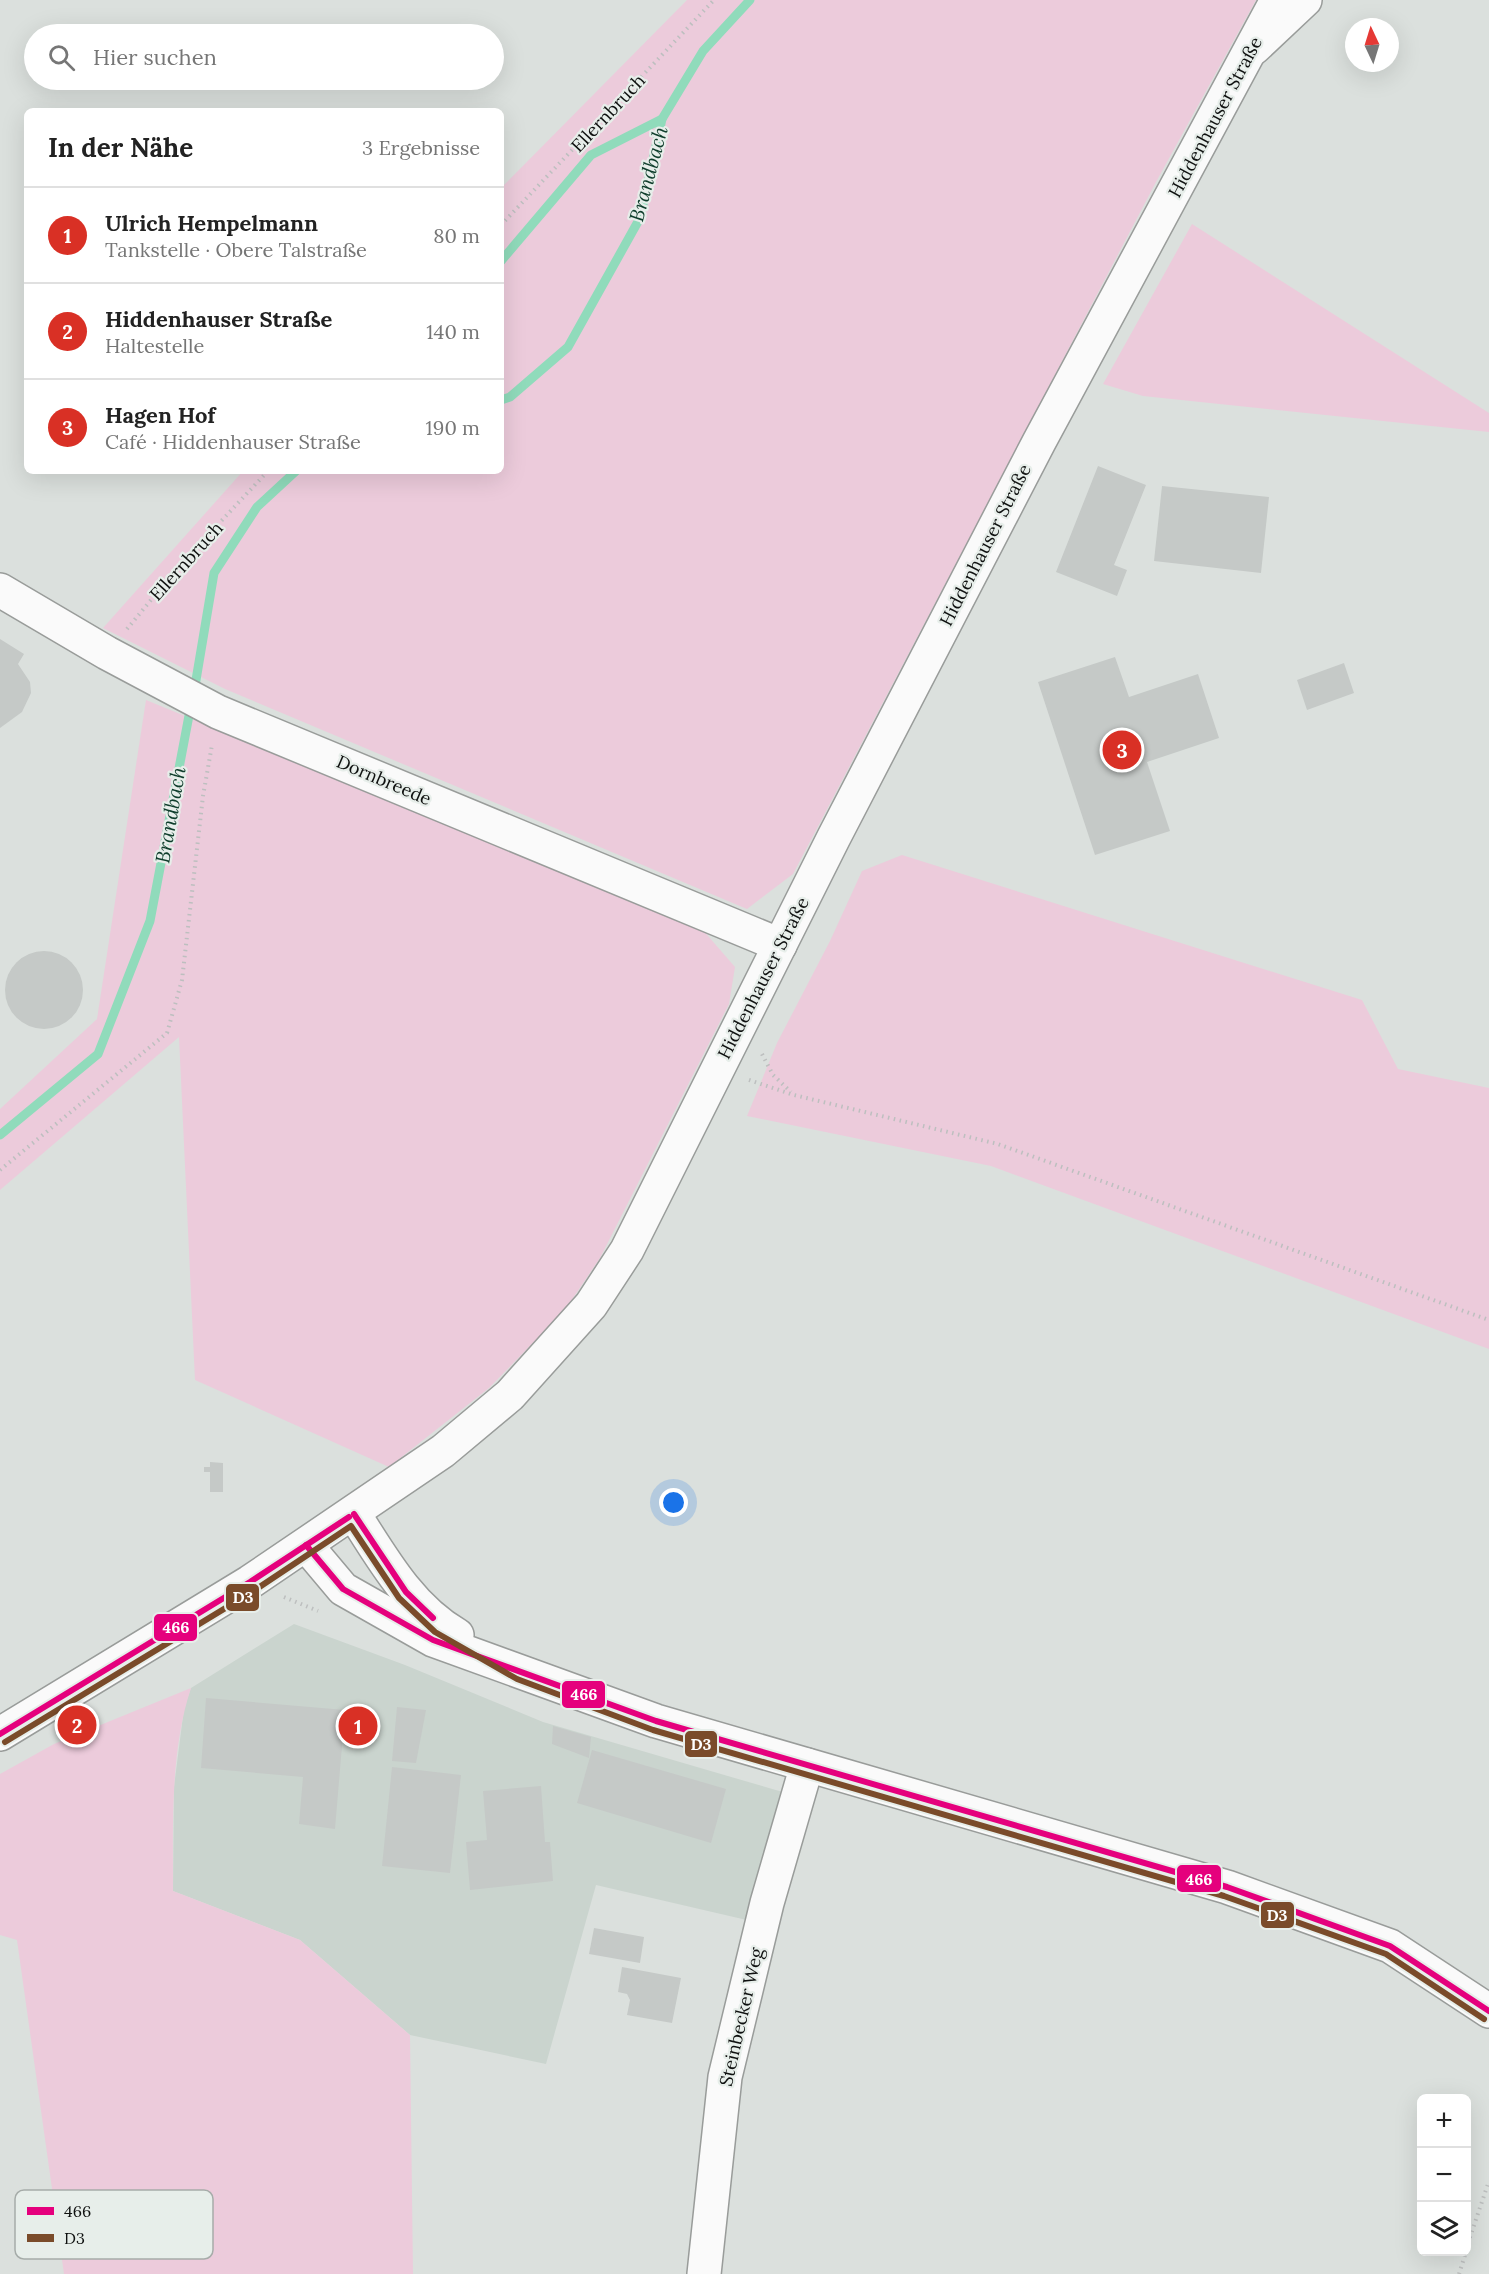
<!DOCTYPE html>
<html lang="de">
<head>
<meta charset="utf-8">
<style>
  :root { --surface:#fff; --page:#f2f2f2; --text:#222; --muted:#767676; --line:#e0e0e0; --accent:#d93025 }
  body { margin:0; font-family:Lora,serif; background:var(--page); color:var(--text) }
  .controls { position:absolute; right:18px; bottom:18px; display:grid; overflow:hidden; border-radius:9px; box-shadow:0 6px 24px #0002 }
  .controls button { width:54px; height:54px; display:grid; place-items:center; padding:0; border:0; border-bottom:2px solid var(--line); background:var(--surface); color:var(--text); font:30px sans-serif }
  .compass { position:absolute; left:1345px; top:18px; width:54px; height:54px; border-radius:50%; background:var(--surface); box-shadow:0 6px 24px #0002; rotate:356deg }
  .you { position:absolute; left:674px; top:1503px; width:21px; height:21px; margin:-15px; border:4px solid #fff; border-radius:50%; background:#1a73e8; box-shadow:0 0 0 9px #1a73e833 }
  .badge { display:grid; place-items:center; width:39px; height:39px; border-radius:50%; background:var(--accent); color:#fff; font-size:20px; font-weight:700 }
  .pin { position:absolute; translate:-50% -50%; border:3px solid #fff; box-shadow:0 2px 6px #0006 }
  .list { margin:0; padding:0; list-style:none }
  h2 { display:flex; justify-content:space-between; align-items:center; height:78px; margin:0; padding:0 24px; font-size:26px }
  h2 small { font-size:20px; font-weight:400; color:var(--muted) }
  .list li { display:grid; grid-template-columns:39px 1fr auto; gap:18px; align-items:center; box-sizing:border-box; height:96px; padding:0 24px; border-top:2px solid var(--line) }
  .list b { display:block; font-size:22px; white-space:nowrap }
  .list p { margin:0; font-size:20px; white-space:nowrap; color:var(--muted) }
  .list em { font-size:20px; font-style:normal; color:var(--muted) }
  .icon { flex:none; width:33px; height:33px; fill:none; stroke:currentColor; stroke-width:2; stroke-linecap:round; stroke-linejoin:round }
  .map { position:relative; flex:none; width:1489px; height:2274px; overflow:hidden }
  .search { position:absolute; background:var(--surface); box-shadow:0 6px 24px #0002; left:24px; top:24px; width:480px; height:66px; display:flex; align-items:center; gap:15px; box-sizing:border-box; padding:0 21px; border-radius:33px; color:var(--muted); font-size:22px }
  .panel { position:absolute; background:var(--surface); box-shadow:0 6px 24px #0002; left:24px; top:108px; width:480px; height:366px; border-radius:9px }
  .map>svg:first-child { display:block }
</style>
</head>
<body>
<div class="map">
<svg width="1489" height="2274" viewBox="0 0 1489 2274">
  <rect width="100%" height="100%" fill="#dbe0dd"/>
  <path fill="#cad4ce" d="M 294,1624 L 405,1665 L 543,1722 L 786,1793 L 751,1921 L 596,1885 L 546,2064 L 410,2035 L 300,1940 L 173,1891 L 174,1787 L 184,1708 L 191,1688 Z"/>
  <g fill="#eccbdb">
    <path d="M 687,0 L 1256,0 L 1156,182 L 793,874 L 747,909 L 225,689 L 103,628 L 243,471 L 501,471 L 501,188 Z"/>
    <path d="M 1192,224 L 1489,413 L 1489,432 L 1143,396 L 1103,384 Z"/>
    <path d="M 146,700 L 702,929 L 735,967 L 729,1004 L 600,1258 L 565,1310 L 489,1388 L 389,1467 L 195,1380 L 179,1037 L 0,1190 L 0,1109 L 97,1019 Z"/>
    <path d="M 902,855 L 1362,1000 L 1398,1069 L 1489,1088 L 1489,1349 L 991,1166 L 747,1116 L 777,1043 L 830,941 L 862,871 Z"/>
    <path d="M 191,1688 C 170,1752 173,1824 173,1891 L 300,1940 L 410,2035 L 413,2274 L 64,2274 L 17,1940 L 0,1935 L 0,1774 L 54,1744 Z"/>
  </g>
  <g fill="none" stroke-linecap="round" stroke-linejoin="round">
    <g stroke="#90dbbb" stroke-width="9">
      <path d="M 501,261 L 591,155 L 662,119"/>
      <path d="M 501,400 L 510,397 L 568,347 L 640,218 L 662,119 L 703,51 L 750,0"/>
      <path d="M 194,692 L 214,573 L 257,507 L 296,471"/>
      <path d="M 0,1135 L 98,1054 L 150,921 L 191,705"/>
    </g>
  </g>
  <g fill="#c5c9c7">
    <path d="M 1098,466 L 1146,485 L 1114,565 L 1127,570 L 1117,596 L 1056,572 Z"/>
    <path d="M 1162,486 L 1269,497 L 1261,573 L 1154,561 Z"/>
    <path d="M 0,639 L 24,654 L 18,664 L 30,682 L 31,693 L 22,712 L 0,728 Z"/>
    <path d="M 1115,657 L 1129,697 L 1198,674 L 1219,738 L 1147,762 L 1170,831 L 1095,855 L 1038,682 Z"/>
    <path d="M 1344,663 L 1354,693 L 1307,710 L 1297,680 Z"/>
    <circle cx="44" cy="990" r="39"/>
    <path d="M 210,1462 L 223,1463 L 223,1492 L 210,1492 L 210,1472 L 204,1472 L 204,1467 L 210,1467 Z"/>
    <path d="M 206,1698 L 345,1710 L 335,1829 L 299,1824 L 303,1777 L 201,1768 Z"/>
    <path d="M 397,1707 L 426,1710 L 416,1763 L 392,1761 Z"/>
    <path d="M 553,1726 L 591,1737 L 589,1758 L 552,1744 Z"/>
    <path d="M 592,1750 L 726,1789 L 711,1843 L 577,1803 Z"/>
    <path d="M 392,1767 L 461,1775 L 450,1873 L 382,1866 Z"/>
    <path d="M 541,1786 L 545,1842 L 550,1842 L 553,1881 L 470,1890 L 466,1842 L 487,1840 L 483,1791 Z"/>
    <path d="M 594,1928 L 644,1937 L 640,1963 L 589,1954 Z"/>
    <path d="M 622,1967 L 681,1978 L 672,2023 L 627,2015 L 630,2000 L 627,1994 L 618,1992 Z"/>
  </g>
  <g fill="none" stroke-linecap="round" stroke-linejoin="round">
    <defs>
      <g id="minor">
        <path d="M 1254,48 L 1305,0"/>
        <path d="M 0,590 L 107,653 L 218,712 L 780,945"/>
        <path d="M 704,2274 L 725,2077 L 767,1903 L 807,1765"/>
      </g>
      <g id="tertiary">
        <path d="M 354,1514 C 382,1558 410,1608 457,1635"/>
        <path d="M 306,1545 L 343,1589 L 433,1640 L 656,1721 L 1227,1887 L 1390,1946 L 1489,2011"/>
      </g>
      <path id="secondary" d="M 0,1734 L 250,1582 L 443,1451 L 510,1395 L 591,1305 L 627,1250 L 834,837 L 1039,442 L 1277,0"/>
    </defs>
    <use href="#minor" stroke="#999c9a" stroke-width="36"/>
    <use href="#tertiary" stroke="#999c9a" stroke-width="36"/>
    <use href="#secondary" stroke="#999c9a" stroke-width="36"/>
    <g stroke="#bdbfbf" stroke-width="4" stroke-dasharray="1.5 4.5" stroke-linecap="butt">
      <path d="M 501,225 L 714,0"/>
      <path d="M 127,629 L 179,566 L 268,471"/>
      <path d="M 762,1054 L 773,1075 L 791,1092"/>
      <path d="M 749,1080 L 794,1095 L 998,1144 L 1489,1320"/>
      <path d="M 0,1170 L 167,1033 L 182,980 L 203,796 L 212,745"/>
      <path d="M 284,1597 L 318,1611"/>
      <path d="M 1466,2249 L 1489,2181"/>
      <path d="M 1459,2274 L 1466,2252"/>
    </g>
    <use href="#minor" stroke="#fafafa" stroke-width="33"/>
    <use href="#tertiary" stroke="#fafafa" stroke-width="33"/>
    <use href="#secondary" stroke="#fafafa" stroke-width="33"/>
    <defs>
      <g id="bus-1">
        <path d="M 354,1514 L 406,1592 L 433,1618"/>
        <path d="M 306,1545 L 343,1589 L 433,1640 L 656,1721 L 1227,1887 L 1390,1946 L 1489,2011"/>
        <path d="M 0,1734 L 250,1582 L 349,1517"/>
      </g>
      <path id="bus-2" d="M 5,1742 L 255,1590 L 351,1526 L 399,1598 L 435,1632 L 517,1679 L 653,1730 L 1224,1896 L 1386,1954 L 1484,2019"/>
    </defs>
    <use href="#bus-1" stroke="#e7eeea" stroke-width="10"/>
    <use href="#bus-2" stroke="#e7eeea" stroke-width="10"/>
    <use href="#bus-1" stroke="#e5007d" stroke-width="6"/>
    <use href="#bus-2" stroke="#7a4b2a" stroke-width="6"/>
  </g>
  <g text-anchor="middle" dominant-baseline="central" stroke-width="4.5" stroke-linejoin="round" paint-order="stroke">
    <g font-size="18" fill="#0f1110" stroke="#e7eeea">
      <text transform="translate(608 113) rotate(-47)">Ellernbruch</text>
      <text transform="translate(1215 117) rotate(-62)">Hiddenhauser Straße</text>
      <text transform="translate(985 545) rotate(-63)">Hiddenhauser Straße</text>
      <text transform="translate(186 561) rotate(-48)">Ellernbruch</text>
      <text transform="translate(384 780) rotate(23)">Dornbreede</text>
      <text transform="translate(763 978) rotate(-63)">Hiddenhauser Straße</text>
      <text transform="translate(741 2017) rotate(-77)">Steinbecker Weg</text>
    </g>
    <g font-size="20" font-style="italic" fill="#0f3e2c" stroke="#e7eeea">
      <text transform="translate(648 174) rotate(-75)">Brandbach</text>
      <text transform="translate(170 815) rotate(-80)">Brandbach</text>
    </g>
  </g>
  <rect x="15" y="2190" width="198" height="69" rx="9" fill="#e7eeea" stroke="#a6aca9" stroke-width="1.5"/>
  <rect x="27" y="2207" width="27" height="8" fill="#e5007d"/>
  <rect x="27" y="2234" width="27" height="8" fill="#7a4b2a"/>
  <g font-size="16" fill="#0f1110">
    <text x="64" y="2217">466</text>
    <text x="64" y="2244">D3</text>
  </g>
  <g stroke="#e7eeea" stroke-width="2">
    <rect x="225" y="1583" width="35" height="29" rx="6" fill="#7a4b2a"/>
    <rect x="153" y="1613" width="45" height="29" rx="6" fill="#e5007d"/>
    <rect x="561" y="1680" width="45" height="29" rx="6" fill="#e5007d"/>
    <rect x="684" y="1730" width="34" height="28" rx="6" fill="#7a4b2a"/>
    <rect x="1176" y="1864" width="46" height="29" rx="6" fill="#e5007d"/>
    <rect x="1260" y="1901" width="35" height="28" rx="6" fill="#7a4b2a"/>
  </g>
  <g font-size="16" text-anchor="middle" font-weight="bold" fill="#fff">
    <text x="243" y="1603">D3</text>
    <text x="176" y="1633">466</text>
    <text x="584" y="1700">466</text>
    <text x="701" y="1750">D3</text>
    <text x="1199" y="1885">466</text>
    <text x="1277" y="1921">D3</text>
  </g>
</svg>
<div class="controls">
<button>+</button>
<button>−</button>
<button><svg class="icon" aria-label="layers" viewBox="0 0 24 24"><path d="M12 4l9 5-9 5-9-5zM3 14l9 5 9-5"/></svg></button>
</div>
<svg class="compass" viewBox="-18 -18 36 36"><path d="M0-13l5 13h-10z" fill="#e53935"/><path d="M0 13l5-13h-10z" fill="#767676"/></svg>
<div class="you"></div>
<div class="pin badge" style="left:358px;top:1726px">1</div>
<div class="pin badge" style="left:77px;top:1725px">2</div>
<div class="pin badge" style="left:1122px;top:750px">3</div>
<div class="search"><svg class="icon" aria-label="search" viewBox="0 0 24 24"><circle cx="10" cy="10" r="6"/><path d="M15 15l6 6"/></svg>Hier suchen</div>
<section class="panel">
<h2>In der Nähe<small>3 Ergebnisse</small></h2>
<ul class="list">
<li><span class="badge">1</span><div><b>Ulrich Hempelmann</b><p>Tankstelle · Obere Talstraße</p></div><em>80 m</em></li>
<li><span class="badge">2</span><div><b>Hiddenhauser Straße</b><p>Haltestelle</p></div><em>140 m</em></li>
<li><span class="badge">3</span><div><b>Hagen Hof</b><p>Café · Hiddenhauser Straße</p></div><em>190 m</em></li>
</ul>
</section>
</div>
</body>
</html>
